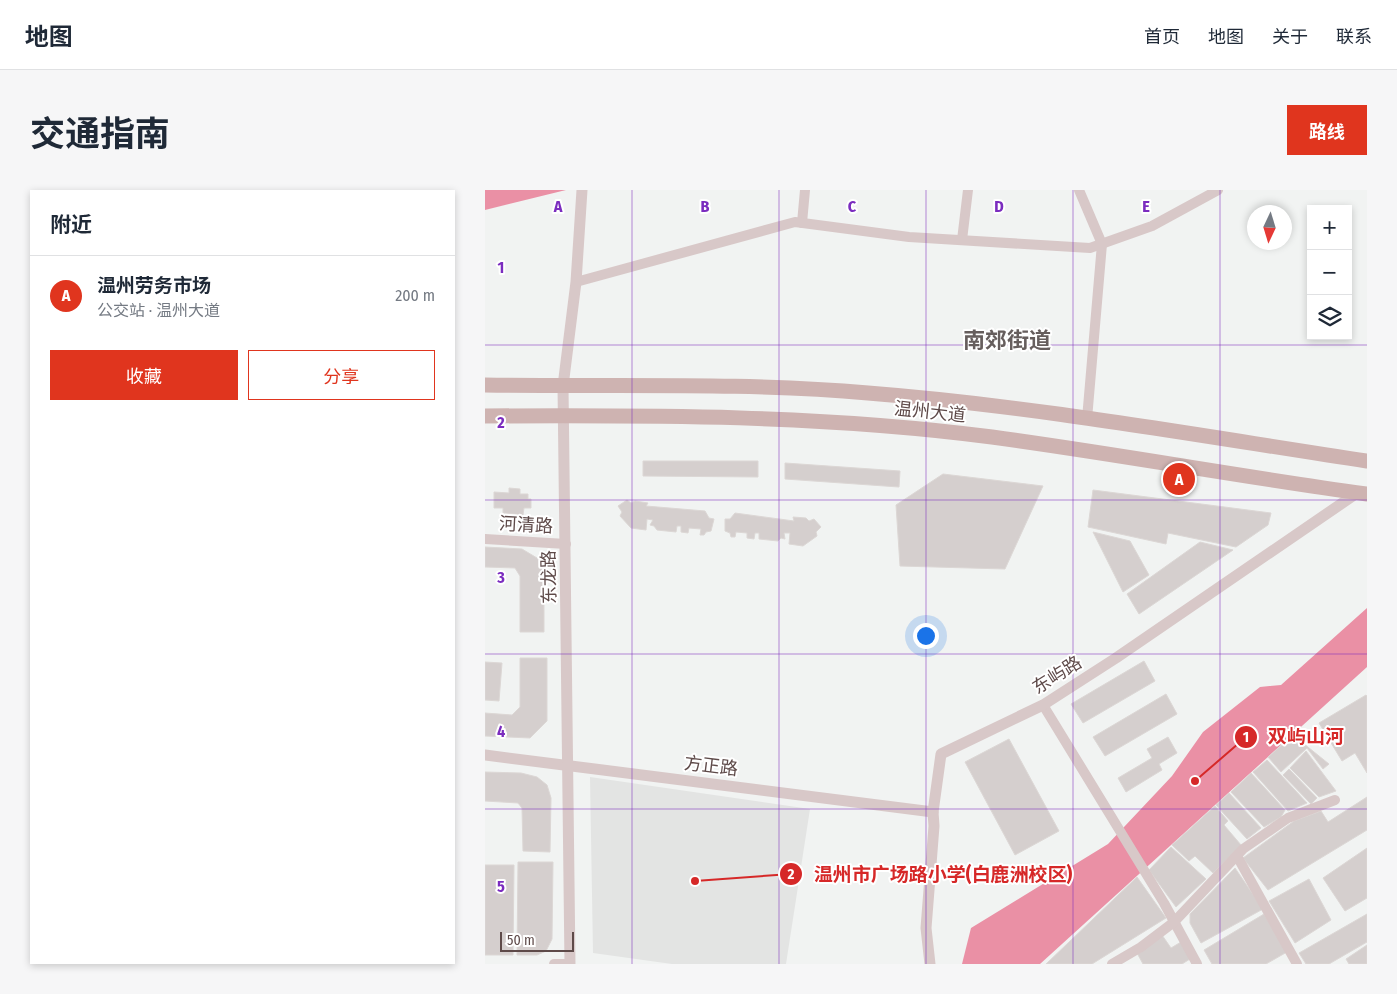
<!DOCTYPE html>
<html lang="zh">
<head>
<meta charset="utf-8">
<style>
  :root { --surface:#fff; --page:#f6f6f7; --text:#1f2937; --muted:#747a83; --line:#e0e1e3; --accent:#e0351e }
  body { margin:0; font-family:"Fira Sans Condensed","Noto Sans SC",sans-serif; background:var(--page); color:var(--text) }
  .controls { position:absolute; right:15px; top:15px; display:grid; overflow:hidden; border-radius:0px; box-shadow:0 2px 8px #0003 }
  .controls button { width:45px; height:45px; display:grid; place-items:center; padding:0; border:0; border-bottom:1px solid var(--line); background:var(--surface); color:var(--text); font:25px sans-serif }
  .compass { position:absolute; left:762px; top:15px; width:45px; height:45px; border-radius:50%; background:var(--surface); box-shadow:0 2px 8px #0003; rotate:184deg }
  .scale { position:absolute; left:15px; bottom:12px; width:74px; box-sizing:border-box; padding-left:5px; border:2px solid #5e4a49; border-top:0; font-size:14px; line-height:18px; white-space:nowrap; color:#5e4a49; -webkit-text-stroke:4px #fff; paint-order:stroke }
  .you { position:absolute; left:440px; top:445px; width:18px; height:18px; margin:-12px; border:4px solid #fff; border-radius:50%; background:#1a73e8; box-shadow:0 0 0 8px #1a73e833 }
  .badge { display:grid; place-items:center; width:32px; height:32px; border-radius:50%; background:var(--accent); color:#fff; font-size:16px; font-weight:700 }
  .pin { position:absolute; translate:-50% -50%; border:2px solid #fff; box-shadow:0 1px 5px #0006 }
  .list { margin:0; padding:0; list-style:none }
  h2 { display:flex; justify-content:space-between; align-items:center; height:65px; margin:0; padding:0 20px; font-size:21px }
  h2 small { font-size:16px; font-weight:400; color:var(--muted) }
  .list li { display:grid; grid-template-columns:32px 1fr auto; gap:15px; align-items:center; box-sizing:border-box; height:80px; padding:0 20px; border-top:1px solid var(--line) }
  .list b { display:block; font-size:19px; white-space:nowrap }
  .list p { margin:0; font-size:16px; white-space:nowrap; color:var(--muted) }
  .list em { font-size:16px; font-style:normal; color:var(--muted) }
  .actions { display:flex; gap:10px; padding:15px 20px }
  .actions a { flex:1; padding:11px 0; border:1px solid var(--accent); border-radius:0px; text-align:center; font-size:18px; color:var(--accent) }
  .actions .main { background:var(--accent); color:#fff }
  .icon { flex:none; width:28px; height:28px; fill:none; stroke:currentColor; stroke-width:2; stroke-linecap:round; stroke-linejoin:round }
  .map { position:relative; flex:none; width:882px; height:774px; overflow:hidden; border-radius:0px }
  header { display:flex; align-items:center; gap:30px; box-sizing:border-box; height:70px; padding:0 25px; background:var(--surface); border-bottom:1px solid var(--line) }
  header strong { font-size:24px }
  nav { display:flex; gap:28px; margin-inline-start:auto; font-size:18px }
  .intro { display:flex; align-items:center; justify-content:space-between; box-sizing:border-box; height:120px; padding:0 30px }
  h1 { margin:0; font-size:35px }
  .button { padding:12px 22px; border-radius:0px; background:var(--accent); color:#fff; font-size:18px; font-weight:700 }
  main { display:flex; gap:30px; padding:0 30px }
  aside { flex:1; background:var(--surface); border-radius:0px; box-shadow:0 2px 8px #0003 }
  .map>svg:first-child { display:block }
</style>
</head>
<body>
<header>
<strong>地图</strong>
<nav><a>首页</a><a>地图</a><a>关于</a><a>联系</a></nav>
</header>
<div class="intro"><h1>交通指南</h1><a class="button">路线</a></div>
<main>
<aside>
<h2>附近<small></small></h2>
<ul class="list">
<li><span class="badge">A</span><div><b>温州劳务市场</b><p>公交站 · 温州大道</p></div><em>200 m</em></li>
</ul>
<div class="actions"><a class="main">收藏</a><a>分享</a></div>
</aside>
<div class="map">
<svg width="882" height="774" viewBox="0 0 882 774">
  <rect width="100%" height="100%" fill="#f1f3f2"/>
  <path fill="#e3e4e3" d="M 105,587 L 325,619 L 301,774 L 187,774 L 108,763 Z"/>
  <g fill="#ea90a5">
    <path d="M 0,0 L 81,0 L 0,20 Z"/>
    <path d="M 882,418 L 882,477 L 555,774 L 477,774 L 486,738 L 623,654 L 687,586 L 718,542 L 775,497 L 796,495 Z"/>
  </g>
  <g fill="#d5cfce" stroke="#dcd7d5">
    <path d="M 158,271 L 273,271 L 273,287 L 158,286 Z"/>
    <path d="M 300,273 L 415,281 L 414,297 L 300,289 Z"/>
    <path d="M 458,284 L 558,296 L 520,379 L 415,376 L 411,315 Z"/>
    <path d="M 24,298 L 35,299 L 35,304 L 43,304 L 43,309 L 46,309 L 46,318 L 39,318 L 38,325 L 18,323 L 18,318 L 9,318 L 9,302 L 24,303 Z"/>
    <path d="M 608,300 L 786,323 L 783,335 L 751,357 L 683,343 L 681,354 L 603,337 Z"/>
    <path d="M 142,310 L 146,313 L 150,311 L 163,313 L 161,316 L 220,321 L 224,328 L 229,329 L 226,341 L 221,342 L 219,345 L 215,345 L 216,339 L 204,338 L 203,343 L 196,342 L 196,336 L 192,336 L 191,342 L 172,340 L 169,336 L 165,335 L 168,330 L 162,329 L 161,340 L 146,338 L 135,326 L 137,322 L 133,316 Z"/>
    <path d="M 250,323 L 309,331 L 308,327 L 321,328 L 324,331 L 329,329 L 336,337 L 331,342 L 332,346 L 318,356 L 304,354 L 305,343 L 299,343 L 300,349 L 296,348 L 293,351 L 274,349 L 274,343 L 270,343 L 269,349 L 262,348 L 262,343 L 251,342 L 250,347 L 246,347 L 245,343 L 240,341 L 240,329 L 245,329 Z"/>
    <path d="M 608,342 L 645,351 L 664,385 L 638,402 Z"/>
    <path d="M 715,352 L 748,360 L 654,424 L 642,404 Z"/>
    <path d="M 0,357 L 37,359 L 52,368 L 59,378 L 59,442 L 35,442 L 35,386 L 30,378 L 0,377 Z"/>
    <path d="M 35,468 L 62,468 L 62,531 L 45,548 L 0,546 L 0,523 L 27,525 L 35,517 Z"/>
    <path d="M 659,471 L 670,491 L 598,533 L 586,514 Z"/>
    <path d="M 0,472 L 17,473 L 14,511 L 0,510 Z"/>
    <path d="M 681,504 L 692,524 L 620,566 L 608,547 Z"/>
    <path d="M 881,505 L 882,506 L 882,583 L 870,563 L 857,571 L 834,533 Z"/>
    <path d="M 808,545 L 844,574 L 838,579 L 822,558 L 796,582 L 783,567 Z"/>
    <path d="M 683,547 L 692,563 L 674,574 L 677,580 L 641,602 L 633,588 L 667,568 L 662,559 Z"/>
    <path d="M 524,549 L 574,641 L 530,665 L 480,572 Z"/>
    <path d="M 821,561 L 851,601 L 834,607 L 805,578 Z"/>
    <path d="M 782,570 L 822,613 L 803,621 L 768,582 Z"/>
    <path d="M 804,579 L 832,608 L 826,614 L 798,585 Z"/>
    <path d="M 0,582 L 36,583 L 52,587 L 62,595 L 66,608 L 65,662 L 38,661 L 37,618 L 33,613 L 0,611 Z"/>
    <path d="M 766,583 L 800,620 L 796,627 L 779,637 L 746,602 Z"/>
    <path d="M 744,603 L 776,638 L 762,649 L 731,615 Z"/>
    <path d="M 882,607 L 882,640 L 783,700 L 758,668 L 809,631 L 836,621 L 843,632 Z"/>
    <path d="M 730,616 L 743,631 L 739,635 L 756,655 L 728,683 L 710,666 L 704,671 L 687,655 Z"/>
    <path d="M 686,657 L 721,689 L 691,717 L 664,680 Z"/>
    <path d="M 882,658 L 882,708 L 860,721 L 838,688 Z"/>
    <path d="M 33,672 L 68,672 L 67,749 L 61,761 L 52,765 L 32,765 Z"/>
    <path d="M 0,675 L 29,675 L 28,765 L 0,765 Z"/>
    <path d="M 750,678 L 778,719 L 716,753 L 705,733 L 705,724 Z"/>
    <path d="M 652,687 L 681,728 L 607,774 L 561,774 Z"/>
    <path d="M 824,689 L 846,730 L 810,753 L 784,711 Z"/>
    <path d="M 779,724 L 802,762 L 781,774 L 727,774 L 719,760 Z"/>
    <path d="M 882,724 L 882,752 L 844,774 L 821,774 L 814,763 Z"/>
    <path d="M 677,745 L 686,758 L 696,752 L 705,769 L 697,774 L 658,774 L 652,763 Z"/>
    <path d="M 882,755 L 882,774 L 864,774 L 861,769 Z"/>
  </g>
  <g fill="none" stroke-linecap="round" stroke-linejoin="round">
    <g stroke="#d8c8c8" stroke-width="10">
      <path d="M 594,0 L 617,54 L 602,229"/>
      <path d="M 317,33 L 320,0"/>
      <path d="M 477,50 L 483,0"/>
      <path d="M 91,92 L 310,32 L 424,47 L 605,58 L 667,36 L 733,0"/>
      <path d="M 0,349 L 81,354"/>
      <path d="M 558,515 L 679,713 L 712,774"/>
      <path d="M 752,666 L 812,774"/>
      <path d="M 69,774 L 85,774"/>
      <path d="M 627,774 L 656,757 L 689,732 L 758,659 L 803,628 L 850,610"/>
    </g>
    <g stroke="#d8c8c8" stroke-width="11">
      <path d="M 0,565 L 448,622"/>
      <path d="M 85,774 L 78,196 L 91,92 L 97,0"/>
      <path d="M 445,774 L 441,738 L 449,636 L 448,622 L 456,564 L 558,515 L 631,468 L 872,303"/>
    </g>
    <g stroke="#ceb3b1" stroke-width="15">
      <path d="M 0,195 C 127,197 256,192 383,203 C 550,216 716,246 882,271"/>
      <path d="M 0,226 C 169,225 340,225 507,247 C 633,264 757,287 882,304"/>
    </g>
  </g>
  <path fill="none" stroke="#7b2cbf" stroke-width="1" stroke-opacity="0.55" d="M 147,0 L 147,774M 294,0 L 294,774M 441,0 L 441,774M 588,0 L 588,774M 735,0 L 735,774M 0,155 L 882,155M 0,310 L 882,310M 0,464 L 882,464M 0,619 L 882,619"/>
  <g text-anchor="middle" dominant-baseline="central" stroke-width="4" stroke-linejoin="round" paint-order="stroke">
    <g font-size="18" fill="#5e4a49" stroke="#fff">
      <text transform="translate(445 222) rotate(6)">温州大道</text>
      <text transform="translate(41 335) rotate(3)">河清路</text>
      <text transform="translate(64 387) rotate(-91)">东龙路</text>
      <text transform="translate(572 485) rotate(-32)">东屿路</text>
      <text transform="translate(226 576) rotate(7)">方正路</text>
    </g>
    <g font-size="22" font-weight="bold" fill="#665e5d" stroke="#fff">
      <text x="522" y="150">南郊街道</text>
    </g>
  </g>
  <g font-size="16" text-anchor="middle" font-weight="bold" fill="#7b2cbf" stroke="#fff" stroke-width="4" stroke-linejoin="round" paint-order="stroke">
    <text x="73" y="22">A</text>
    <text x="220" y="22">B</text>
    <text x="367" y="22">C</text>
    <text x="514" y="22">D</text>
    <text x="661" y="22">E</text>
    <text x="16" y="83">1</text>
    <text x="16" y="238">2</text>
    <text x="16" y="393">3</text>
    <text x="16" y="547">4</text>
    <text x="16" y="702">5</text>
  </g>
  <path fill="none" stroke="#d62828" stroke-width="2" d="M710 591L761 547M210 691L306 684"/>
  <g fill="#d62828" stroke="#fff" stroke-width="2">
    <circle cx="710" cy="591" r="5"/>
    <circle cx="210" cy="691" r="5"/>
    <circle cx="761" cy="547" r="12"/>
    <circle cx="306" cy="684" r="12"/>
  </g>
  <g font-size="15" text-anchor="middle" font-weight="bold" fill="#fff">
    <text x="761" y="552">1</text>
    <text x="306" y="689">2</text>
  </g>
  <g font-size="19" text-anchor="middle" font-weight="bold" fill="#d62828" stroke="#fff" stroke-width="4" stroke-linejoin="round" paint-order="stroke">
    <text x="821" y="553">双屿山河</text>
    <text x="458" y="691">温州市广场路小学(白鹿洲校区)</text>
  </g>
</svg>
<div class="controls">
<button>+</button>
<button>−</button>
<button><svg class="icon" aria-label="layers" viewBox="0 0 24 24"><path d="M12 4l9 5-9 5-9-5zM3 14l9 5 9-5"/></svg></button>
</div>
<svg class="compass" viewBox="-18 -18 36 36"><path d="M0-13l5 13h-10z" fill="#e53935"/><path d="M0 13l5-13h-10z" fill="#747a83"/></svg>
<div class="scale">50 m</div>
<div class="you"></div>
<div class="pin badge" style="left:694px;top:289px">A</div>
</div>
</main>
</body>
</html>
